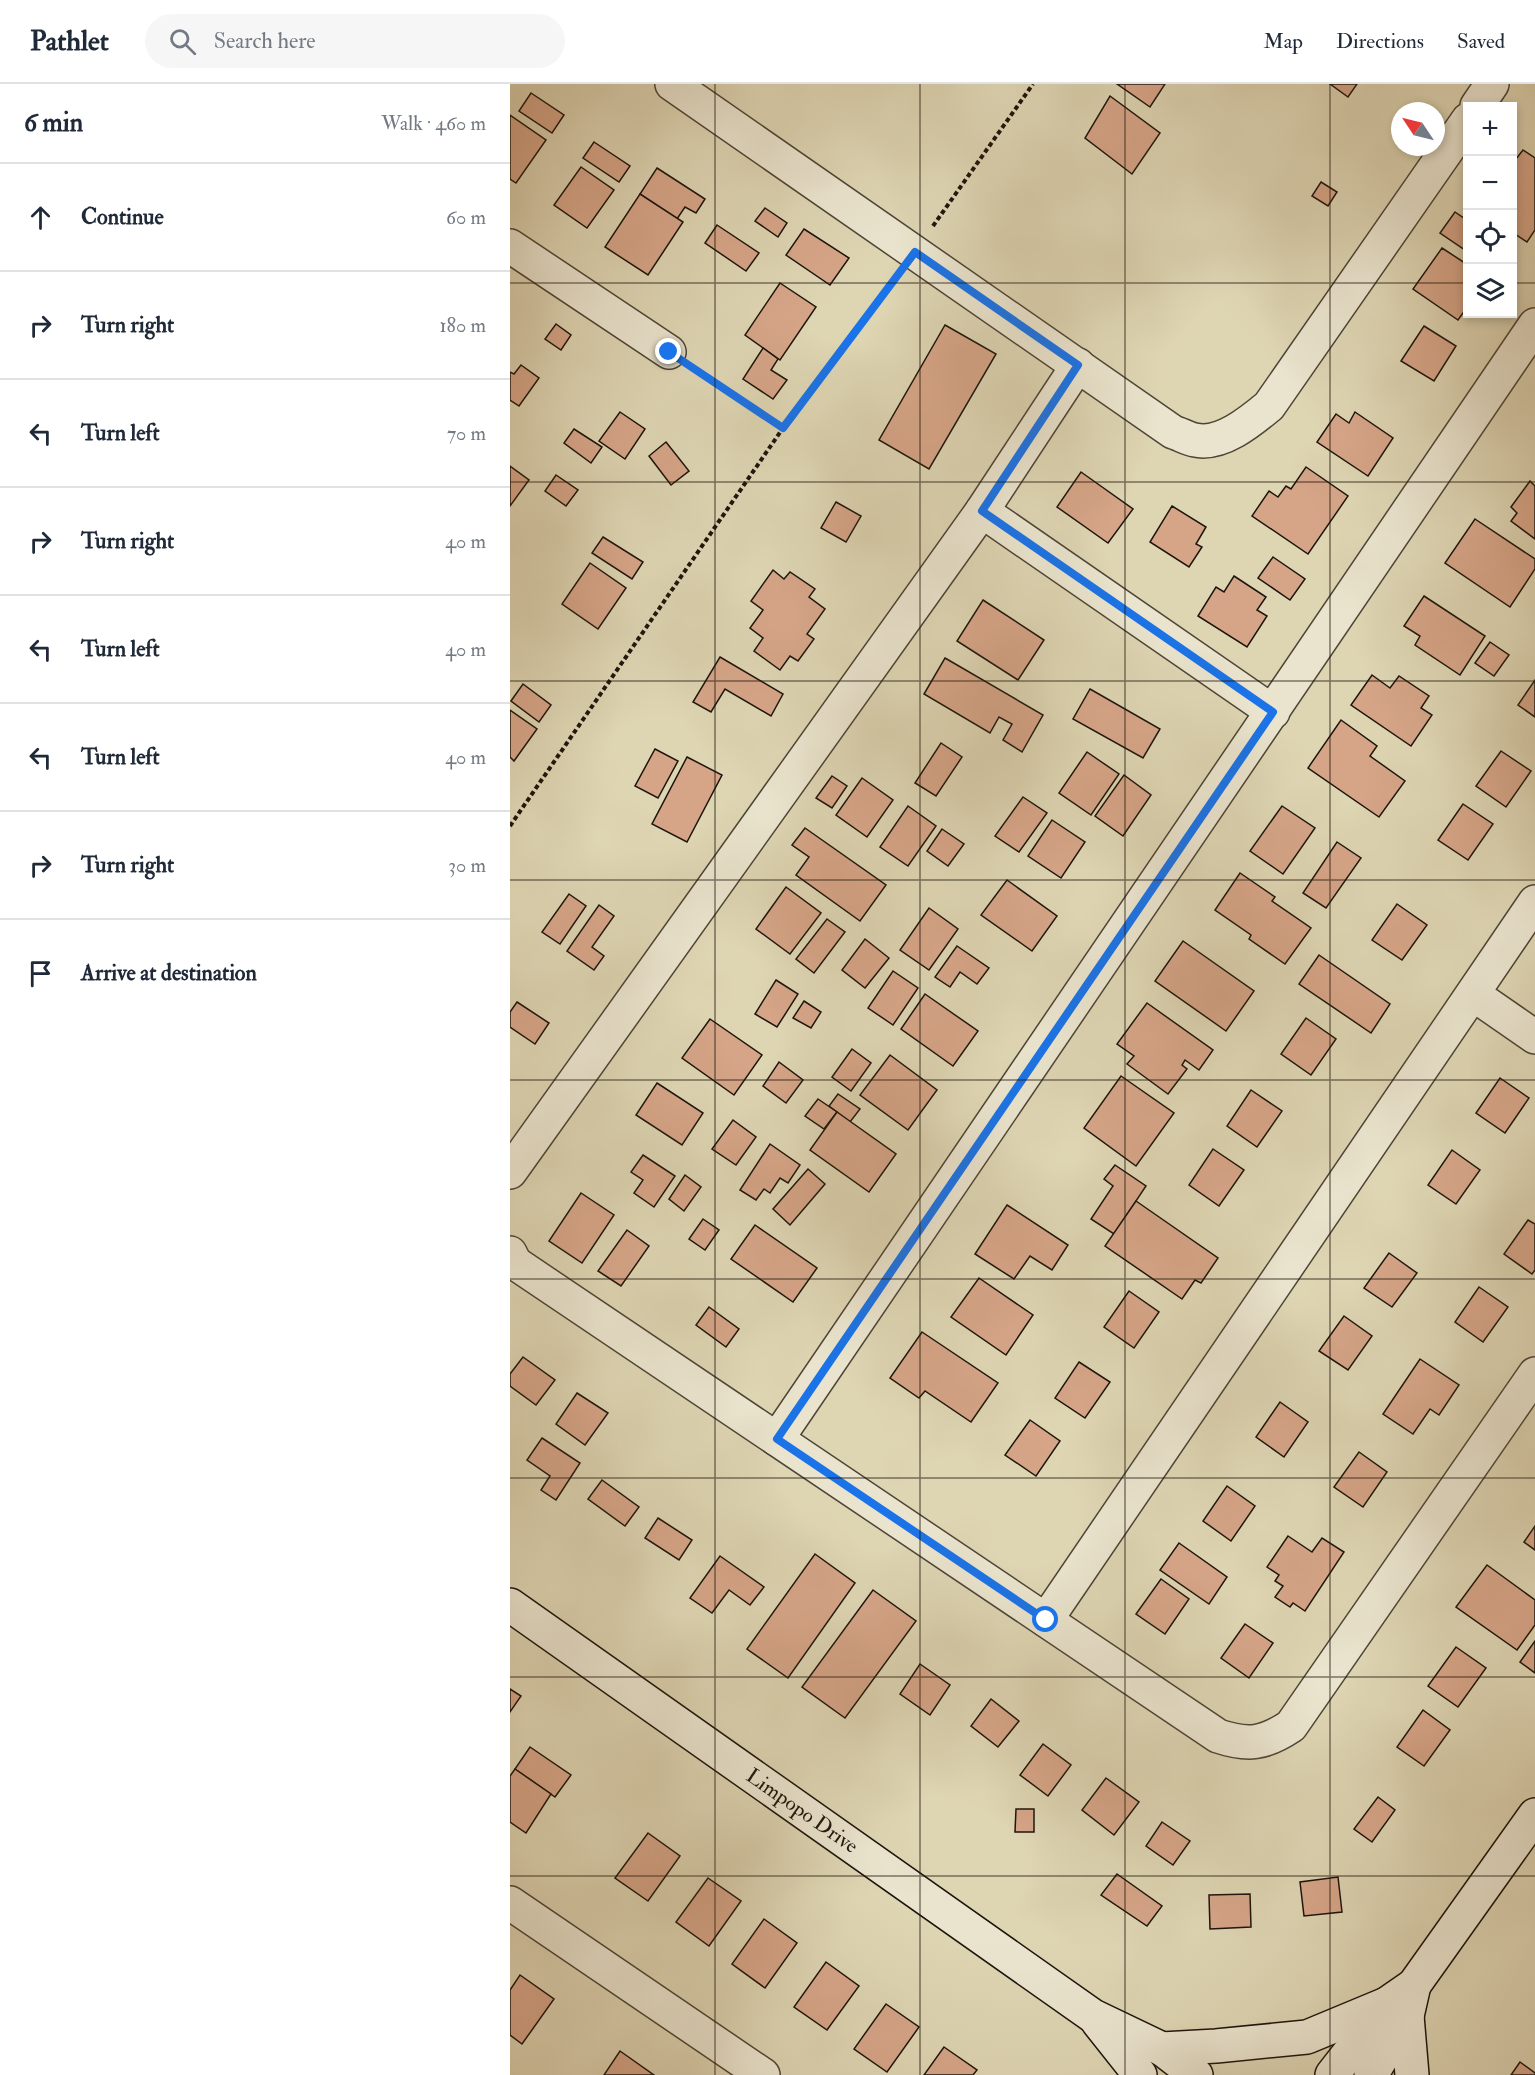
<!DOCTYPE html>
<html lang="en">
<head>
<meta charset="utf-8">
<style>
  :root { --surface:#fff; --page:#f6f6f7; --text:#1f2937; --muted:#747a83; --line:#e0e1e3 }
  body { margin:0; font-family:"IM FELL Double Pica",serif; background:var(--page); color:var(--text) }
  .controls { position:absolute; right:18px; top:18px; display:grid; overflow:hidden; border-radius:0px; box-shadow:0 3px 9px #0003 }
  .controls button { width:54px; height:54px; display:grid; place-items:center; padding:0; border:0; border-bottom:2px solid var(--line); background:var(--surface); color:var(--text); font:30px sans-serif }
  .compass { position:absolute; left:881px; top:18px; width:54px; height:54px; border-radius:50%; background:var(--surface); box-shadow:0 3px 9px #0003; rotate:305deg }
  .stop { position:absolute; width:18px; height:18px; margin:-14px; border:4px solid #1a73e8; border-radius:50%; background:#fff }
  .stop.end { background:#1a73e8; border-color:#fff; box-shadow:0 2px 6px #0008 }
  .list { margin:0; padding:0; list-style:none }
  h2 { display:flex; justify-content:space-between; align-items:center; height:78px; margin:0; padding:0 24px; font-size:26px }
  h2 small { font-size:20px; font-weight:400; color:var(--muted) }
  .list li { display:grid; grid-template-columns:39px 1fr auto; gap:18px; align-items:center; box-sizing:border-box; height:108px; padding:0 24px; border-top:2px solid var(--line) }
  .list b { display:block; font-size:22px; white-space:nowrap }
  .list em { font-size:20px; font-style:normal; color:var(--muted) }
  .icon { flex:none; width:33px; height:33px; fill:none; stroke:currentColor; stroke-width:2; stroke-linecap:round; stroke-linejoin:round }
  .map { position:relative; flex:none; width:1025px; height:1991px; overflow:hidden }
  header { display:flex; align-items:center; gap:36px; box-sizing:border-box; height:84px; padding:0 30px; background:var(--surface); border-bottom:2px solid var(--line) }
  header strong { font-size:28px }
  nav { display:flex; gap:33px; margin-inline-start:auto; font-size:21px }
  .search { width:420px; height:54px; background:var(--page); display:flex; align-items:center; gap:15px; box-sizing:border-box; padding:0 21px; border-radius:33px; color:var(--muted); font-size:22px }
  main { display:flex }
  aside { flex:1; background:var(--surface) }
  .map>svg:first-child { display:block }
</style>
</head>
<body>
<header>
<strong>Pathlet</strong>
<div class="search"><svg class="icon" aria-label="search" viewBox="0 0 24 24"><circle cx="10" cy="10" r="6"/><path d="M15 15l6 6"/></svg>Search here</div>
<nav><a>Map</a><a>Directions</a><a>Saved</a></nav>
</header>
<main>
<aside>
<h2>6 min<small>Walk · 460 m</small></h2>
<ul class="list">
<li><svg class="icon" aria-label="ahead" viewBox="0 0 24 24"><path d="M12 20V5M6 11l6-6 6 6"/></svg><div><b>Continue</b></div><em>60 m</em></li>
<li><svg class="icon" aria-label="right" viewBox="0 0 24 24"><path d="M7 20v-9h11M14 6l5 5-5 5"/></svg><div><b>Turn right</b></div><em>180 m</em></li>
<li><svg class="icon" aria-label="left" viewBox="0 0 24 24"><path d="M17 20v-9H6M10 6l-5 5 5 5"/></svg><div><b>Turn left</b></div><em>70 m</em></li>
<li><svg class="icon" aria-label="right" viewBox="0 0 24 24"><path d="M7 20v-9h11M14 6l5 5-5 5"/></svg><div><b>Turn right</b></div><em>40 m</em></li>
<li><svg class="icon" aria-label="left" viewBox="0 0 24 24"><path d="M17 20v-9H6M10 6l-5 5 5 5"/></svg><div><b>Turn left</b></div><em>40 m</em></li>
<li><svg class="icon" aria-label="left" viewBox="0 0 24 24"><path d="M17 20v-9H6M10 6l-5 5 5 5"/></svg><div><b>Turn left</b></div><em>40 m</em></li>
<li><svg class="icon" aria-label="right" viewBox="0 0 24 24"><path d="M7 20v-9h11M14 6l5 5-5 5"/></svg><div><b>Turn right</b></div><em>30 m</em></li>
<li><svg class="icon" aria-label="arrive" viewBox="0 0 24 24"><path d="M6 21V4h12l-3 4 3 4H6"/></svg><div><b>Arrive at destination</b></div></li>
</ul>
</aside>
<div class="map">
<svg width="1025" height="1991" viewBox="0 0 1025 1991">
  <rect width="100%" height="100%" fill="#ded5b3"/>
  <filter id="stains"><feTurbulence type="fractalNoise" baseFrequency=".00333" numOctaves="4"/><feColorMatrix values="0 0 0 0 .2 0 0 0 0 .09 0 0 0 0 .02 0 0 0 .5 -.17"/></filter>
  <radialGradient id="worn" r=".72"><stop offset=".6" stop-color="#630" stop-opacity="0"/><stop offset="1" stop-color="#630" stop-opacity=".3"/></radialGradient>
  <g fill="#d6a588" stroke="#1d150c" stroke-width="1.5">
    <path d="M 607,0 L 655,0 L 640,23 Z"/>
    <path d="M 820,0 L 847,0 L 838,13 Z"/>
    <path d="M 21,9 L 54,31 L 42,49 L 9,27 Z"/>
    <path d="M 600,12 L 650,49 L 622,90 L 575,54 Z"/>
    <path d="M 0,31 L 36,56 L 6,99 L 0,95 Z"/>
    <path d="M 84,58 L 120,82 L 109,98 L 73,74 Z"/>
    <path d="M 1013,66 L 1025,74 L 1025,146 L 1017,158 L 1002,148 L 1002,80 Z"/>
    <path d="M 71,83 L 104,106 L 77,144 L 44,121 Z"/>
    <path d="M 147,84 L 195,115 L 186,129 L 175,123 L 167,135 L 130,110 Z"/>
    <path d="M 811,98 L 827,108 L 818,122 L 802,112 Z"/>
    <path d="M 130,110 L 173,138 L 138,191 L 95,163 Z"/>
    <path d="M 255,124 L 277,139 L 268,153 L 245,137 Z"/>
    <path d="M 945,128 L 958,137 L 958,168 L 930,149 Z"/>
    <path d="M 207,141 L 249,169 L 236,187 L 195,159 Z"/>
    <path d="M 294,145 L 339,174 L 320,201 L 276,171 Z"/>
    <path d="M 932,164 L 958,181 L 958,222 L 948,236 L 903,205 Z"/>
    <path d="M 270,199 L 306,223 L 270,276 L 235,251 Z"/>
    <path d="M 46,240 L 61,251 L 51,266 L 35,255 Z"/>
    <path d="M 435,241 L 486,270 L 419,385 L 369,356 Z"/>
    <path d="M 914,242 L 946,262 L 924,297 L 891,277 Z"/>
    <path d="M 253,264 L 268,275 L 261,286 L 277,296 L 263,315 L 233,295 Z"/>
    <path d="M 11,281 L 29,294 L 9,322 L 0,316 L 0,288 L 4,290 Z"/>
    <path d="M 110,328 L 135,345 L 115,375 L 89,357 Z"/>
    <path d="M 845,328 L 883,354 L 858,392 L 807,358 L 826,330 L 839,339 Z"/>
    <path d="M 64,345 L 92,363 L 81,379 L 54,359 Z"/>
    <path d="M 156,358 L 179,387 L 161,401 L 139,372 Z"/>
    <path d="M 0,382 L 19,396 L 0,422 Z"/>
    <path d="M 796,383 L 838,412 L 798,470 L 742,432 L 759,407 L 768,413 L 776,402 L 781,405 Z"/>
    <path d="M 571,388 L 623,425 L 598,459 L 547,423 Z"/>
    <path d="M 46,391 L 68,406 L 56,422 L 35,407 Z"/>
    <path d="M 1020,397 L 1025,402 L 1025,455 L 1001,437 L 1007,429 L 1001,423 Z"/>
    <path d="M 326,418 L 351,432 L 336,458 L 311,444 Z"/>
    <path d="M 662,422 L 696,443 L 686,460 L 692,463 L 679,483 L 640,458 Z"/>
    <path d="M 965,435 L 1025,475 L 1025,485 L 1000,523 L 935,479 Z"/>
    <path d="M 93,453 L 133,478 L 122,495 L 82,469 Z"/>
    <path d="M 763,473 L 795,495 L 780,516 L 748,494 Z"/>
    <path d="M 80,479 L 116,504 L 88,545 L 52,520 Z"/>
    <path d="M 263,486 L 274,495 L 280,488 L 305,505 L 299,513 L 315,525 L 297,550 L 304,555 L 288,577 L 280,572 L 270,586 L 244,567 L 253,554 L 240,544 L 253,526 L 241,517 Z"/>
    <path d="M 724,492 L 756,513 L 747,526 L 757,532 L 737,563 L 688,532 L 706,503 L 714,508 Z"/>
    <path d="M 914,512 L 975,552 L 950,591 L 905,561 L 910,552 L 894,542 Z"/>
    <path d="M 473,516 L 534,556 L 508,596 L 447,557 Z"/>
    <path d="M 980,558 L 999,571 L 984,592 L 965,579 Z"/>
    <path d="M 210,573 L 273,610 L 261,632 L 215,605 L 201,628 L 183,618 Z"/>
    <path d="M 435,574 L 533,631 L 512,668 L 493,656 L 502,640 L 489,633 L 480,649 L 414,610 Z"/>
    <path d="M 862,591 L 880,604 L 889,592 L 919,612 L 911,624 L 922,631 L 901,662 L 841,621 Z"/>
    <path d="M 1025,596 L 1025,633 L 1008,621 Z"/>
    <path d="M 13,600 L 41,621 L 29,638 L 1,617 Z"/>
    <path d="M 580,605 L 650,645 L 633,674 L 563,635 Z"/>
    <path d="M 0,626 L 27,645 L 4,677 L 0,673 Z"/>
    <path d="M 831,636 L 867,662 L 860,672 L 895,697 L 869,733 L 798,684 Z"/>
    <path d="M 431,659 L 452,673 L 426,712 L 405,699 Z"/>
    <path d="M 145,665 L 168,677 L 148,714 L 125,702 Z"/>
    <path d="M 991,667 L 1021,687 L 996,723 L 966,702 Z"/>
    <path d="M 577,668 L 609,690 L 581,731 L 549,709 Z"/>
    <path d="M 177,673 L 212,691 L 177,758 L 142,740 Z"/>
    <path d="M 614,691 L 641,711 L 613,752 L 585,732 Z"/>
    <path d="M 322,692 L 337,702 L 322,724 L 306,714 Z"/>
    <path d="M 352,694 L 383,716 L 357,753 L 326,731 Z"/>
    <path d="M 513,713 L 537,729 L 509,768 L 485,752 Z"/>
    <path d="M 953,720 L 983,740 L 958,776 L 928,756 Z"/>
    <path d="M 398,722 L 426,742 L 398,782 L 370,763 Z"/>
    <path d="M 772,722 L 805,744 L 773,790 L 740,767 Z"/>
    <path d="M 542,736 L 575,758 L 551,794 L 518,772 Z"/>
    <path d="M 295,744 L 376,801 L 350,837 L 286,791 L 299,773 L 282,761 Z"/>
    <path d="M 432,745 L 454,760 L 438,782 L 417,767 Z"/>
    <path d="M 827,758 L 851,774 L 816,824 L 793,809 Z"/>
    <path d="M 730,789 L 765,813 L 762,817 L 801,844 L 775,880 L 739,855 L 741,851 L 705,826 Z"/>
    <path d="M 497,796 L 547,832 L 522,867 L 471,831 Z"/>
    <path d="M 276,803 L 311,829 L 280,870 L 246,845 Z"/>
    <path d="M 59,810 L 76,822 L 50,860 L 32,848 Z"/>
    <path d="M 887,820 L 917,841 L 892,876 L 862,856 Z"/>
    <path d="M 89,821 L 104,832 L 82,863 L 94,872 L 84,886 L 57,867 Z"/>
    <path d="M 419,824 L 448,845 L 419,886 L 390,866 Z"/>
    <path d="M 317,835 L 335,848 L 304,889 L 286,875 Z"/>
    <path d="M 355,855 L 379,874 L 355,904 L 332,886 Z"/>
    <path d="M 673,857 L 744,907 L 716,947 L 645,897 Z"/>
    <path d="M 447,862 L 479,884 L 467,900 L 450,888 L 440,903 L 425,893 Z"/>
    <path d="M 809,871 L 880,920 L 861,949 L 789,900 Z"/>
    <path d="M 383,887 L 408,904 L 383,941 L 358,924 Z"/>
    <path d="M 266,896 L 288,910 L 267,943 L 245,930 Z"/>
    <path d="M 415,910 L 468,947 L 443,982 L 391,945 Z"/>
    <path d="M 294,917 L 311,928 L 301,944 L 283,934 Z"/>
    <path d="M 7,918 L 39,939 L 25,960 L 0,943 L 0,928 Z"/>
    <path d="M 637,919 L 703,966 L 689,986 L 675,976 L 672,981 L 677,985 L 658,1010 L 617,980 L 624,972 L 607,960 Z"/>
    <path d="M 796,934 L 826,955 L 801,991 L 771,970 Z"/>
    <path d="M 200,935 L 252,971 L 224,1011 L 172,974 Z"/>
    <path d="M 342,965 L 361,979 L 341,1007 L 322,993 Z"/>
    <path d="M 380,971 L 427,1006 L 398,1046 L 350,1011 Z"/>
    <path d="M 269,978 L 293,996 L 276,1019 L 253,1002 Z"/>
    <path d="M 611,992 L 664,1029 L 626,1082 L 574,1044 Z"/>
    <path d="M 990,994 L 1019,1014 L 995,1049 L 966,1029 Z"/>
    <path d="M 147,999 L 193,1029 L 172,1061 L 126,1031 Z"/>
    <path d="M 741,1006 L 772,1027 L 747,1063 L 717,1042 Z"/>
    <path d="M 328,1010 L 350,1025 L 340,1038 L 319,1022 Z"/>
    <path d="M 308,1015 L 327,1028 L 314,1045 L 295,1032 Z"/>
    <path d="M 327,1028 L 386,1070 L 359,1108 L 300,1066 Z"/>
    <path d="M 223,1036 L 246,1053 L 226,1081 L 202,1065 Z"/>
    <path d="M 260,1060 L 290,1081 L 278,1099 L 270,1094 L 260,1109 L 254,1105 L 246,1116 L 230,1106 Z"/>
    <path d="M 703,1065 L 734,1086 L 709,1122 L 679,1101 Z"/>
    <path d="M 942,1066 L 970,1086 L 946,1120 L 918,1101 Z"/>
    <path d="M 133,1071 L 165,1092 L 144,1123 L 124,1109 L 133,1096 L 121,1088 Z"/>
    <path d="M 605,1081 L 636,1102 L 604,1150 L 581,1135 L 603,1102 L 594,1095 Z"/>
    <path d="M 298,1085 L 315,1100 L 280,1141 L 263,1125 Z"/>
    <path d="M 175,1091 L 191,1103 L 174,1127 L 159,1115 Z"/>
    <path d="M 71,1109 L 104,1131 L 72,1179 L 39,1157 Z"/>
    <path d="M 626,1117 L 708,1174 L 691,1199 L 685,1196 L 672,1215 L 595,1162 Z"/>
    <path d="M 497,1121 L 558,1161 L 542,1186 L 520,1172 L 504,1195 L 465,1170 Z"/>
    <path d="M 193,1135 L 209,1146 L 195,1166 L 179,1155 Z"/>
    <path d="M 1018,1136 L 1025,1140 L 1025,1186 L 1022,1190 L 994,1170 Z"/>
    <path d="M 245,1141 L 307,1184 L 283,1218 L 221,1175 Z"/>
    <path d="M 117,1146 L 139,1162 L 111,1202 L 88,1187 Z"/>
    <path d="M 879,1169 L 907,1189 L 882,1223 L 854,1204 Z"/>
    <path d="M 469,1194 L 523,1231 L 496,1271 L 441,1233 Z"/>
    <path d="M 969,1203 L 998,1223 L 973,1258 L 945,1238 Z"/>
    <path d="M 619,1207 L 649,1228 L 624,1264 L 594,1243 Z"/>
    <path d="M 199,1223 L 229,1245 L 216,1263 L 186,1241 Z"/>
    <path d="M 834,1232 L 862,1252 L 838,1286 L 809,1267 Z"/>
    <path d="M 412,1248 L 488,1299 L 461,1338 L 415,1307 L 409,1314 L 380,1294 Z"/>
    <path d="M 13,1273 L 45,1296 L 26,1321 L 0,1302 L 0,1290 Z"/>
    <path d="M 910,1275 L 949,1301 L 929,1331 L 920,1325 L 903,1350 L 873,1330 Z"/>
    <path d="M 569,1278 L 600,1298 L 575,1334 L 545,1314 Z"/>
    <path d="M 67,1309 L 98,1329 L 75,1361 L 46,1340 Z"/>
    <path d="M 770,1318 L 798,1338 L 774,1373 L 746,1353 Z"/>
    <path d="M 520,1336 L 550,1357 L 526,1392 L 495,1371 Z"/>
    <path d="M 32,1354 L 70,1379 L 46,1416 L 31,1406 L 40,1392 L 17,1376 Z"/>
    <path d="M 849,1368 L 877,1388 L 853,1423 L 824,1403 Z"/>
    <path d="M 92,1396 L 129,1423 L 115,1442 L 78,1415 Z"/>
    <path d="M 717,1402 L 745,1422 L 721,1457 L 693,1437 Z"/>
    <path d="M 148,1434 L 182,1456 L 169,1476 L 135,1454 Z"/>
    <path d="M 1025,1442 L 1025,1466 L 1014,1458 Z"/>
    <path d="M 778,1452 L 802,1468 L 812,1454 L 834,1468 L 795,1527 L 783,1519 L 780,1523 L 765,1513 L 773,1502 L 765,1497 L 769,1491 L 757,1483 Z"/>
    <path d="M 669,1459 L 717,1493 L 699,1520 L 650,1486 Z"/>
    <path d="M 305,1470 L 345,1499 L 278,1594 L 237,1565 Z"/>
    <path d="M 210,1472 L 254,1503 L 240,1521 L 219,1506 L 202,1529 L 180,1514 Z"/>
    <path d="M 977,1481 L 1025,1516 L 1025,1541 L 1007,1566 L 946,1523 Z"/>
    <path d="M 651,1495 L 679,1515 L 655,1550 L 626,1530 Z"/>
    <path d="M 363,1506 L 406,1537 L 335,1634 L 292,1603 Z"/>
    <path d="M 735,1540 L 763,1559 L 739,1594 L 711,1574 Z"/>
    <path d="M 1025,1557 L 1025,1589 L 1010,1578 Z"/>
    <path d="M 946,1563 L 976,1584 L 948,1623 L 918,1602 Z"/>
    <path d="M 410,1580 L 440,1601 L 420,1631 L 390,1610 Z"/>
    <path d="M 0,1605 L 11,1612 L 0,1628 Z"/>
    <path d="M 481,1615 L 509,1637 L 488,1663 L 461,1642 Z"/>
    <path d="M 913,1626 L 940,1646 L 914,1682 L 887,1663 Z"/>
    <path d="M 533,1660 L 561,1681 L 538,1712 L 510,1691 Z"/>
    <path d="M 20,1663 L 61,1691 L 45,1713 L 5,1685 Z"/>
    <path d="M 5,1685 L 41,1710 L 16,1749 L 0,1738 L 0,1692 Z"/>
    <path d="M 596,1694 L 629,1718 L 604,1751 L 572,1726 Z"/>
    <path d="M 868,1713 L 885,1726 L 862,1758 L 844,1745 Z"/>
    <path d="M 506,1725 L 524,1725 L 524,1748 L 505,1748 Z"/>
    <path d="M 652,1738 L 680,1757 L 663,1781 L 636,1762 Z"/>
    <path d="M 138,1749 L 170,1772 L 138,1817 L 105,1794 Z"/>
    <path d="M 607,1790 L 652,1822 L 637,1842 L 591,1811 Z"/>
    <path d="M 828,1793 L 832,1828 L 794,1832 L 790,1798 Z"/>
    <path d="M 198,1794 L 231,1817 L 199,1862 L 166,1838 Z"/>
    <path d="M 740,1810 L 741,1843 L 700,1845 L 699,1811 Z"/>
    <path d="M 254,1835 L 287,1859 L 255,1904 L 222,1880 Z"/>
    <path d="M 316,1878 L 349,1902 L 317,1946 L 284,1923 Z"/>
    <path d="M 10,1891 L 44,1915 L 12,1960 L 0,1951 L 0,1906 Z"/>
    <path d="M 376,1920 L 409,1943 L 377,1988 L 344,1965 Z"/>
    <path d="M 434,1963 L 467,1986 L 463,1991 L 414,1991 Z"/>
    <path d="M 110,1967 L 144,1991 L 94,1991 Z"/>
    <path d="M 1010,1978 L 1025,1989 L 1025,1991 L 1001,1991 Z"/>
  </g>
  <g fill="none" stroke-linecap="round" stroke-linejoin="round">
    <defs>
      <g id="street">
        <path d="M 162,0 L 663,348 C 670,350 678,355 685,356 C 711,362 741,337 759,322 L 958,36"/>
        <path d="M 967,22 L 982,0"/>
        <path d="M 0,162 L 159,268"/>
        <path d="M 472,427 L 763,628"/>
        <path d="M 963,910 L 1025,953"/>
        <path d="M 0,1088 L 472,427 L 568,281"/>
        <path d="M 0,1169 L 5,1179 L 708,1652 C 738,1662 754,1660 781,1642 L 1025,1290"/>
        <path d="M 267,1355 L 1025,241"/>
        <path d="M 536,1536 L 1025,818"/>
        <path d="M 0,1819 L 253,1991"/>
      </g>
      <g id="secondary">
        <path d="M 0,1521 L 583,1932 L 652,1965 L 686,1991"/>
        <path d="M 897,1932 L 902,1991"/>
        <path d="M 588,1938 L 630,1991"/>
        <path d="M 652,1965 L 706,1962 L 797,1953 L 874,1921"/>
        <path d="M 822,1991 L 878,1919 L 904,1901 L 1025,1731"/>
        <path d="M 861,1991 L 897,1932 L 904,1901"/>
      </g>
    </defs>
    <use href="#street" stroke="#4d4536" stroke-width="36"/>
    <use href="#secondary" stroke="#1d150c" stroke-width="36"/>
    <g stroke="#1d150c" stroke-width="4" stroke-dasharray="4.5 3" stroke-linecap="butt">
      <path d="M 423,142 L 523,0"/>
      <path d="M 186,286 L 273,344"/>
      <path d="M 0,742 L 273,344 L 386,194"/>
    </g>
    <use href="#street" stroke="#eae4ce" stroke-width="33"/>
    <use href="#secondary" stroke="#eae4ce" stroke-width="33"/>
  </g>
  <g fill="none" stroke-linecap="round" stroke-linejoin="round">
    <path stroke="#1a73e8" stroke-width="8" d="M 159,268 L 273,344 L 405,168 L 568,281 L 472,427 L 763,628 L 267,1355 L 536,1536"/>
  </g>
  <path fill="none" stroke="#1d150c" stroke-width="1.5" stroke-opacity="0.55" d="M 205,0 L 205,1991M 410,0 L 410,1991M 615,0 L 615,1991M 820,0 L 820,1991M 0,199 L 958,199M 1002,199 L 1025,199M 0,398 L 1025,398M 0,597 L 1025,597M 0,796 L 1025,796M 0,996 L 1025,996M 0,1195 L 1025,1195M 0,1394 L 1025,1394M 0,1593 L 1025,1593M 0,1792 L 1025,1792"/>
  <g text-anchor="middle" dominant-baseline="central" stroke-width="4.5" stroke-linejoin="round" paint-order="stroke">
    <g font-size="21" fill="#1d150c" stroke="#eae4ce">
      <text transform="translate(292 1727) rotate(35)">Limpopo Drive</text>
    </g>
  </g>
  <rect width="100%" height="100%" filter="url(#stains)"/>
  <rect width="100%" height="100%" fill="url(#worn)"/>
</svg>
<div class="controls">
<button>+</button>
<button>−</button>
<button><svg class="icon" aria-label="locate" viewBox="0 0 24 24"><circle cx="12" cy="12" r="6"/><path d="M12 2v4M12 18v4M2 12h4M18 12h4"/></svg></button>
<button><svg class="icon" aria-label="layers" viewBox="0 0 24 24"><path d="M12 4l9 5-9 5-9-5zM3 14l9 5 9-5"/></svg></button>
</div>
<svg class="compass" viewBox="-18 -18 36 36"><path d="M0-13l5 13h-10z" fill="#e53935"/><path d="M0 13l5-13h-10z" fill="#747a83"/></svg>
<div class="stop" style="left:536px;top:1536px"></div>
<div class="stop end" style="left:159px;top:268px"></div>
</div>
</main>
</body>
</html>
